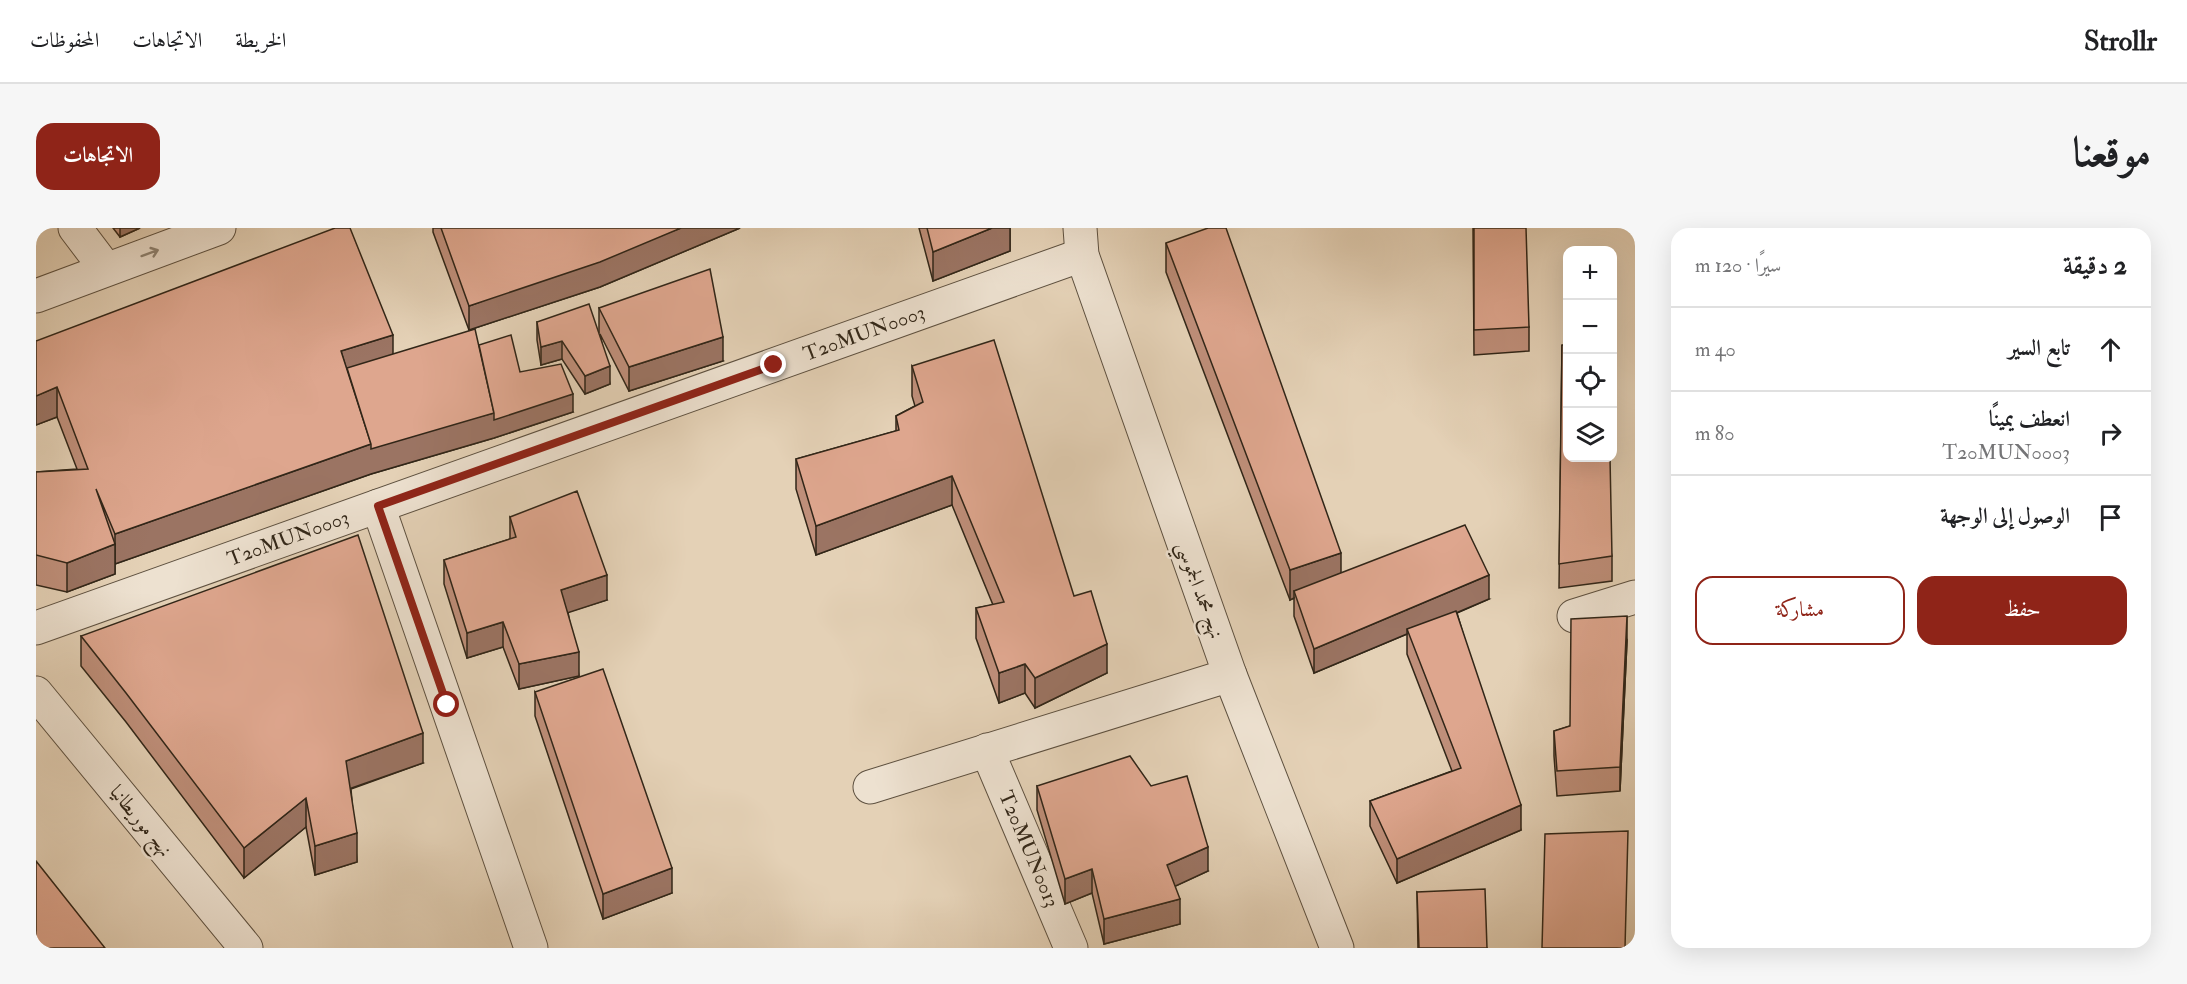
<!DOCTYPE html>
<html lang="ar">
<head>
<meta charset="utf-8">
<style>
  :root { --surface:#fff; --page:#f6f6f6; --text:#202124; --muted:#757577; --line:#e0e0e0; --accent:#8f2418 }
  body { margin:0; font-family:"IM FELL Double Pica",Amiri,serif; background:var(--page); color:var(--text); direction:rtl }
  .controls { position:absolute; right:18px; top:18px; display:grid; overflow:hidden; border-radius:12px; box-shadow:0 6px 24px #0002 }
  .controls button { width:54px; height:54px; display:grid; place-items:center; padding:0; border:0; border-bottom:2px solid var(--line); background:var(--surface); color:var(--text); font:30px sans-serif }
  .stop { position:absolute; width:18px; height:18px; margin:-14px; border:4px solid #8f2418; border-radius:50%; background:#fff }
  .stop.end { background:#8f2418; border-color:#fff; box-shadow:0 2px 6px #0008 }
  .list { margin:0; padding:0; list-style:none }
  h2 { display:flex; justify-content:space-between; align-items:center; height:78px; margin:0; padding:0 24px; font-size:26px }
  h2 small { font-size:20px; font-weight:400; color:var(--muted) }
  .list li { display:grid; grid-template-columns:39px 1fr auto; gap:18px; align-items:center; box-sizing:border-box; height:84px; padding:0 24px; border-top:2px solid var(--line) }
  .list b { display:block; font-size:22px; white-space:nowrap }
  .list p { margin:0; font-size:20px; white-space:nowrap; color:var(--muted) }
  .list em { font-size:20px; font-style:normal; color:var(--muted) }
  .actions { display:flex; gap:12px; padding:18px 24px }
  .actions a { flex:1; padding:14px 0; border:2px solid var(--accent); border-radius:18px; text-align:center; font-size:21px; color:var(--accent) }
  .actions .main { background:var(--accent); color:#fff }
  .icon { flex:none; width:33px; height:33px; fill:none; stroke:currentColor; stroke-width:2; stroke-linecap:round; stroke-linejoin:round }
  .map { position:relative; flex:none; width:1599px; height:720px; overflow:hidden; direction:ltr; border-radius:18px }
  header { display:flex; align-items:center; gap:36px; box-sizing:border-box; height:84px; padding:0 30px; background:var(--surface); border-bottom:2px solid var(--line) }
  header strong { font-size:28px }
  nav { display:flex; gap:33px; margin-inline-start:auto; font-size:21px }
  .intro { display:flex; align-items:center; justify-content:space-between; box-sizing:border-box; height:144px; padding:0 36px }
  h1 { margin:0; font-size:42px }
  .button { padding:15px 27px; border-radius:18px; background:var(--accent); color:#fff; font-size:21px; font-weight:700 }
  main { display:flex; gap:36px; padding:0 36px }
  aside { flex:1; background:var(--surface); border-radius:18px; box-shadow:0 6px 24px #0002 }
  .map>svg:first-child { display:block }
</style>
</head>
<body>
<header>
<strong>Strollr</strong>
<nav><a>الخريطة</a><a>الاتجاهات</a><a>المحفوظات</a></nav>
</header>
<div class="intro"><h1>موقعنا</h1><a class="button">الاتجاهات</a></div>
<main>
<aside>
<h2>2 دقيقة<small>سيرًا · 120 m</small></h2>
<ul class="list">
<li><svg class="icon" aria-label="ahead" viewBox="0 0 24 24"><path d="M12 20V5M6 11l6-6 6 6"/></svg><div><b>تابع السير</b></div><em>40 m</em></li>
<li><svg class="icon" aria-label="right" viewBox="0 0 24 24"><path d="M7 20v-9h11M14 6l5 5-5 5"/></svg><div><b>انعطف يمينًا</b><p>T20MUN0003</p></div><em>80 m</em></li>
<li><svg class="icon" aria-label="arrive" viewBox="0 0 24 24"><path d="M6 21V4h12l-3 4 3 4H6"/></svg><div><b>الوصول إلى الوجهة</b></div></li>
</ul>
<div class="actions"><a class="main">حفظ</a><a>مشاركة</a></div>
</aside>
<div class="map">
<svg width="1599" height="720" viewBox="0 0 1599 720">
  <rect width="100%" height="100%" fill="#e4d1b6"/>
  <filter id="stains"><feTurbulence type="fractalNoise" baseFrequency=".00333" numOctaves="4"/><feColorMatrix values="0 0 0 0 .2 0 0 0 0 .09 0 0 0 0 .02 0 0 0 .5 -.17"/></filter>
  <radialGradient id="worn" r=".72"><stop offset=".6" stop-color="#630" stop-opacity="0"/><stop offset="1" stop-color="#630" stop-opacity=".3"/></radialGradient>
  <g fill="none" stroke-linecap="round" stroke-linejoin="round">
    <defs>
      <g id="minor">
        <path d="M 39,0 L 70,41"/>
        <path d="M 1044,0 L 1046,27 L 1194,447 L 1301,720"/>
        <path d="M 0,68 L 183,0"/>
        <path d="M 342,278 L 495,720"/>
        <path d="M 1538,388 L 1599,369"/>
        <path d="M 0,400 L 1046,27"/>
        <path d="M 0,465 L 210,720"/>
        <path d="M 951,522 L 1035,720"/>
        <path d="M 834,559 L 1194,447"/>
      </g>
    </defs>
    <use href="#minor" stroke="#5e5140" stroke-width="35"/>
    <use href="#minor" stroke="#ede1d0" stroke-width="33"/>
  </g>
  <g fill="#bf8f7a" stroke="#312618" stroke-width="1.5">
    <path d="M 77,0 L 104,0 L 84,9 Z"/>
    <path d="M 397,0 L 704,0 L 564,59 L 433,102 L 397,4 Z"/>
    <path d="M 883,0 L 974,0 L 974,23 L 897,53 Z"/>
    <path d="M 1437,0 L 1493,99 L 1493,123 L 1438,127 Z"/>
    <path d="M 1130,15 L 1305,345 L 1453,371 L 1421,385 L 1485,602 L 1361,655 L 1334,598 L 1334,573 L 1416,543 L 1371,426 L 1371,406 L 1278,445 L 1258,388 L 1258,370 L 1254,372 L 1130,44 Z"/>
    <path d="M 563,80 L 687,133 L 593,163 L 564,106 L 574,156 L 549,166 L 526,131 L 505,137 L 501,112 L 501,94 L 563,104 Z"/>
    <path d="M 0,113 L 357,126 L 443,117 L 484,144 L 537,184 L 458,210 L 335,246 L 79,336 L 79,346 L 31,364 L 0,357 L 0,244 L 41,241 L 21,189 L 0,197 Z"/>
    <path d="M 1526,117 L 1576,328 L 1576,353 L 1523,360 Z"/>
    <path d="M 876,138 L 1038,368 L 1071,445 L 999,480 L 989,465 L 963,475 L 940,410 L 940,380 L 957,377 L 916,277 L 780,327 L 760,261 L 760,231 L 860,203 L 860,188 L 879,178 L 876,168 Z"/>
    <path d="M 474,289 L 571,372 L 532,384 L 543,448 L 483,461 L 467,419 L 431,430 L 408,356 L 408,332 L 474,311 Z"/>
    <path d="M 45,408 L 387,535 L 315,561 L 321,634 L 279,647 L 270,599 L 208,650 L 90,494 L 45,438 Z"/>
    <path d="M 1591,413 L 1584,563 L 1521,568 L 1518,528 L 1518,503 L 1534,498 Z"/>
    <path d="M 499,464 L 636,665 L 567,691 L 499,488 Z"/>
    <path d="M 1001,558 L 1172,643 L 1139,658 L 1144,696 L 1068,716 L 1056,665 L 1029,676 L 1001,582 Z"/>
    <path d="M 1381,664 L 1451,720 L 1382,720 Z"/>
  </g>
  <g fill="#9b7463" stroke="#312618" stroke-width="1.5">
    <path d="M 84,0 L 104,0 L 84,9 Z"/>
    <path d="M 645,0 L 704,0 L 564,59 L 433,102 L 433,78 Z"/>
    <path d="M 956,0 L 974,0 L 974,23 L 897,53 L 897,24 Z"/>
    <path d="M 357,107 L 357,136 L 313,150 L 305,123 Z"/>
    <path d="M 687,109 L 687,133 L 593,163 L 593,139 Z"/>
    <path d="M 526,113 L 526,131 L 505,137 L 505,119 Z"/>
    <path d="M 574,138 L 574,156 L 549,166 L 549,148 Z"/>
    <path d="M 21,159 L 21,189 L 0,197 L 0,168 Z"/>
    <path d="M 537,166 L 537,184 L 458,210 L 335,246 L 79,336 L 79,306 L 335,216 L 458,185 Z"/>
    <path d="M 916,248 L 916,277 L 780,327 L 780,298 Z"/>
    <path d="M 79,316 L 79,346 L 31,364 L 31,335 Z"/>
    <path d="M 1305,325 L 1305,355 L 1258,363 L 1258,370 L 1254,372 L 1254,342 Z"/>
    <path d="M 571,347 L 571,372 L 525,387 L 525,362 Z"/>
    <path d="M 1453,347 L 1453,371 L 1373,405 L 1371,401 L 1371,406 L 1278,445 L 1278,421 Z"/>
    <path d="M 1591,388 L 1591,413 L 1584,563 L 1584,539 Z"/>
    <path d="M 467,394 L 467,419 L 431,430 L 431,405 Z"/>
    <path d="M 1071,416 L 1071,445 L 999,480 L 999,450 Z"/>
    <path d="M 543,424 L 543,448 L 483,461 L 483,436 Z"/>
    <path d="M 989,436 L 989,465 L 963,475 L 963,445 Z"/>
    <path d="M 387,505 L 387,535 L 310,562 L 310,533 Z"/>
    <path d="M 270,570 L 270,599 L 208,650 L 208,620 Z"/>
    <path d="M 1485,577 L 1485,602 L 1361,655 L 1361,631 Z"/>
    <path d="M 321,605 L 321,634 L 279,647 L 279,618 Z"/>
    <path d="M 1172,619 L 1172,643 L 1131,662 L 1131,637 Z"/>
    <path d="M 636,640 L 636,665 L 567,691 L 567,666 Z"/>
    <path d="M 1056,641 L 1056,665 L 1029,676 L 1029,651 Z"/>
    <path d="M 1144,671 L 1144,696 L 1068,716 L 1068,691 Z"/>
  </g>
  <g fill="#dea68e" stroke="#312618" stroke-width="1.5">
    <path d="M 299,0 L 314,0 L 357,107 L 305,123 L 335,216 L 79,306 L 60,261 L 79,316 L 31,335 L 0,327 L 0,244 L 52,241 L 21,159 L 0,168 L 0,113 Z"/>
    <path d="M 405,0 L 645,0 L 564,34 L 433,78 Z"/>
    <path d="M 891,0 L 956,0 L 897,24 Z"/>
    <path d="M 1172,0 L 1190,0 L 1305,325 L 1254,342 L 1130,15 Z"/>
    <path d="M 1438,0 L 1490,0 L 1493,99 L 1438,102 Z"/>
    <path d="M 674,41 L 687,109 L 593,139 L 563,80 Z"/>
    <path d="M 553,76 L 574,138 L 549,148 L 526,113 L 505,119 L 501,94 Z"/>
    <path d="M 439,101 L 458,185 L 335,221 L 335,216 L 311,140 Z"/>
    <path d="M 475,107 L 484,144 L 525,136 L 537,166 L 458,192 L 458,185 L 443,117 Z"/>
    <path d="M 958,112 L 1038,368 L 1055,363 L 1071,416 L 999,450 L 989,436 L 963,445 L 940,380 L 968,374 L 916,248 L 780,298 L 760,231 L 863,202 L 860,188 L 887,174 L 876,138 Z"/>
    <path d="M 1526,117 L 1532,117 L 1532,230 L 1574,230 L 1576,328 L 1523,336 Z"/>
    <path d="M 541,263 L 571,347 L 525,362 L 543,424 L 483,436 L 467,394 L 431,405 L 408,332 L 480,309 L 474,289 Z"/>
    <path d="M 1429,297 L 1453,347 L 1278,421 L 1258,363 Z"/>
    <path d="M 322,307 L 387,505 L 310,533 L 321,605 L 279,618 L 270,570 L 208,620 L 90,465 L 45,408 Z"/>
    <path d="M 1420,383 L 1485,577 L 1361,631 L 1334,573 L 1425,540 L 1371,401 Z"/>
    <path d="M 1591,388 L 1584,539 L 1521,543 L 1518,503 L 1534,498 L 1535,391 Z"/>
    <path d="M 567,441 L 636,640 L 567,666 L 499,464 Z"/>
    <path d="M 1094,528 L 1115,558 L 1151,548 L 1172,619 L 1131,637 L 1144,671 L 1068,691 L 1056,641 L 1029,651 L 1001,558 Z"/>
    <path d="M 1592,603 L 1589,720 L 1506,720 L 1509,606 Z"/>
    <path d="M 0,633 L 69,720 L 0,720 Z"/>
    <path d="M 1449,661 L 1451,720 L 1383,720 L 1381,664 Z"/>
  </g>
  <defs><path id="oneway-shaft" d="M-6 0H5M1.5-3L5.5 0L1.5 3" fill="none" stroke-width="1.6" stroke-linecap="round" stroke-linejoin="round" transform="scale(1.5)"/></defs>
  <use stroke="#8f8474" href="#oneway-shaft" transform="translate(114 25) rotate(-20)"/>
  <g fill="none" stroke-linecap="round" stroke-linejoin="round">
    <path stroke="#8f2418" stroke-width="8" d="M 411,477 L 342,278 L 738,137"/>
  </g>
  <g text-anchor="middle" dominant-baseline="central" stroke-width="5" stroke-linejoin="round" paint-order="stroke">
    <g font-size="20" fill="#312618" stroke="#ede1d0">
      <text transform="translate(828 105) rotate(-20)">T20MUN0003</text>
      <text transform="translate(252 310) rotate(-20)">T20MUN0003</text>
      <text transform="translate(1164 362) rotate(70)">نهج محمد الجموسي</text>
      <text transform="translate(105 593) rotate(51)">نهج موريطانيا</text>
      <text transform="translate(993 621) rotate(67)">T20MUN0013</text>
    </g>
  </g>
  <rect width="100%" height="100%" filter="url(#stains)"/>
  <rect width="100%" height="100%" fill="url(#worn)"/>
</svg>
<div class="controls">
<button>+</button>
<button>−</button>
<button><svg class="icon" aria-label="locate" viewBox="0 0 24 24"><circle cx="12" cy="12" r="6"/><path d="M12 2v4M12 18v4M2 12h4M18 12h4"/></svg></button>
<button><svg class="icon" aria-label="layers" viewBox="0 0 24 24"><path d="M12 4l9 5-9 5-9-5zM3 14l9 5 9-5"/></svg></button>
</div>
<div class="stop" style="left:411px;top:477px"></div>
<div class="stop end" style="left:738px;top:137px"></div>
</div>
</main>
</body>
</html>
